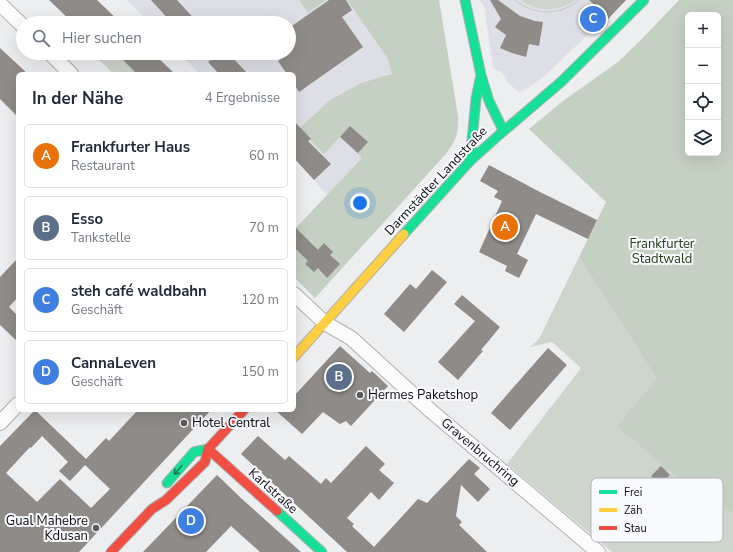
<!DOCTYPE html>
<html lang="de">
<head>
<meta charset="utf-8">
<style>
  :root { --surface:#fff; --page:#f2f2f3; --text:#1f2937; --muted:#747a83; --line:#e0e1e3; --accent:#d93025 }
  body { margin:0; font-family:"Nunito Sans",sans-serif; background:var(--page); color:var(--text) }
  .controls { position:absolute; right:12px; top:12px; display:grid; overflow:hidden; border-radius:6px; box-shadow:0 4px 16px #0002 }
  .controls button { width:36px; height:36px; display:grid; place-items:center; padding:0; border:0; border-bottom:1px solid var(--line); background:var(--surface); color:var(--text); font:20px sans-serif }
  .you { position:absolute; left:360px; top:203px; width:14px; height:14px; margin:-10px; border:3px solid #fff; border-radius:50%; background:#1a73e8; box-shadow:0 0 0 6px #1a73e833 }
  .badge { display:grid; place-items:center; width:26px; height:26px; border-radius:50%; background:var(--accent); color:#fff; font-size:13px; font-weight:700 }
  .pin { position:absolute; translate:-50% -50%; border:2px solid #fff; box-shadow:0 1px 4px #0006 }
  .list { margin:0; padding:0; list-style:none }
  h2 { display:flex; justify-content:space-between; align-items:center; height:52px; margin:0; padding:0 16px; font-size:17px }
  h2 small { font-size:13px; font-weight:400; color:var(--muted) }
  .list li { display:grid; grid-template-columns:26px 1fr auto; gap:12px; align-items:center; box-sizing:border-box; height:64px; margin:0 8px 8px; padding:0 8px; border:1px solid var(--line); border-radius:6px }
  .list b { display:block; font-size:15px; white-space:nowrap }
  .list p { margin:0; font-size:13px; white-space:nowrap; color:var(--muted) }
  .list em { font-size:13px; font-style:normal; color:var(--muted) }
  .icon { flex:none; width:22px; height:22px; fill:none; stroke:currentColor; stroke-width:2; stroke-linecap:round; stroke-linejoin:round }
  .map { position:relative; flex:none; width:733px; height:552px; overflow:hidden }
  .search { position:absolute; background:var(--surface); box-shadow:0 4px 16px #0002; left:16px; top:16px; width:280px; height:44px; display:flex; align-items:center; gap:10px; box-sizing:border-box; padding:0 14px; border-radius:22px; color:var(--muted); font-size:15px }
  .panel { position:absolute; background:var(--surface); box-shadow:0 4px 16px #0002; left:16px; top:72px; width:280px; height:340px; border-radius:6px }
  .map>svg:first-child { display:block }
</style>
</head>
<body>
<div class="map">
<svg width="733" height="552" viewBox="0 0 733 552">
  <rect width="100%" height="100%" fill="#edeef0"/>
  <g fill="#dedfe6">
    <path d="M 127,0 L 299,0 L 308,13 L 326,0 L 347,0 L 388,59 L 395,57 L 383,136 L 327,195 L 294,158 L 294,74 L 200,74 L 179,53 L 289,53 L 289,23 L 150,23 Z"/>
    <path d="M 479,0 L 626,0 L 608,19 L 606,17 L 546,75 L 526,89 L 519,92 L 508,83 L 503,73 L 493,68 L 484,5 Z"/>
  </g>
  <g fill="#ced5cc">
    <path d="M 521,0 L 575,0 C 559,11 537,13 521,0 Z"/>
    <path d="M 92,53 L 118,53 L 139,74 L 114,74 Z"/>
    <path d="M 579,257 L 657,379 L 709,504 L 714,499 L 731,514 L 733,511 L 733,552 L 612,552 L 507,464 L 581,368 L 552,342 L 530,347 L 539,339 Z"/>
  </g>
  <g fill="#c4d0c1" fill-rule="evenodd">
    <path d="M 299,0 L 326,0 L 308,13 Z"/>
    <path d="M 347,0 L 439,0 L 458,116 C 458,136 457,139 445,155 L 315,298 L 294,277 L 294,230 L 362,158 L 340,137 L 324,154 L 299,129 L 330,100 L 361,83 L 392,74 L 388,59 Z"/>
    <path d="M 679,0 L 733,0 L 733,511 L 731,514 L 714,499 L 709,505 L 617,426 L 657,379 L 579,257 L 606,202 L 529,129 L 563,101 L 618,62 L 642,39 ZM 688,15 L 718,15 L 718,153 L 688,153 Z"/>
  </g>
  <g fill="#8e8b88" fill-rule="evenodd">
    <path d="M 49,0 L 97,0 L 121,23 L 73,23 Z"/>
    <path d="M 151,0 L 177,0 L 198,23 L 172,23 Z"/>
    <path d="M 329,0 L 346,0 L 352,10 L 342,17 L 363,47 L 299,92 L 294,84 L 294,74 L 287,74 L 278,61 L 289,53 L 289,28 Z"/>
    <path d="M 490,0 L 498,0 L 520,16 L 535,21 L 543,22 L 539,46 L 529,44 L 526,57 L 512,53 L 500,48 L 506,35 L 495,27 L 501,19 Z"/>
    <path d="M 589,0 L 626,0 L 608,19 L 607,17 L 596,28 L 585,20 L 596,6 Z"/>
    <path d="M 0,48 L 28,74 L 18,74 L 18,117 L 0,99 Z"/>
    <path d="M 116,53 L 153,53 L 175,74 L 137,74 Z"/>
    <path d="M 220,53 L 228,53 L 248,74 L 219,74 L 208,62 Z"/>
    <path d="M 294,121 L 311,139 L 308,141 L 331,164 L 314,180 L 294,158 Z"/>
    <path d="M 350,126 L 368,142 L 358,153 L 340,137 Z"/>
    <path d="M 489,165 L 538,191 L 597,220 L 588,239 L 536,214 L 517,254 L 528,260 L 519,278 L 505,271 L 507,266 L 479,252 L 502,201 L 494,197 L 498,191 L 480,181 Z"/>
    <path d="M 294,226 L 318,250 L 324,243 L 333,252 L 330,255 L 340,264 L 327,278 L 318,268 L 314,272 L 305,264 L 308,261 L 294,247 Z"/>
    <path d="M 18,258 L 18,297 L 9,307 L 18,316 L 18,342 L 0,325 L 0,277 Z"/>
    <path d="M 432,270 L 447,282 L 404,332 L 384,314 L 410,284 L 416,289 Z"/>
    <path d="M 462,295 L 500,327 L 481,350 L 483,351 L 458,380 L 438,362 L 475,321 L 454,304 Z"/>
    <path d="M 340,346 L 370,373 L 372,371 L 388,386 L 351,426 L 346,421 L 340,424 L 337,422 L 323,412 L 302,434 L 275,410 L 294,410 L 294,396 Z"/>
    <path d="M 548,348 L 567,365 L 510,430 L 491,413 Z"/>
    <path d="M 35,410 L 86,459 L 106,438 L 109,441 L 138,410 L 211,410 L 79,552 L 0,552 L 0,446 ZM 42,436 L 68,462 L 59,471 L 70,481 L 85,465 L 110,489 L 91,508 L 60,479 L 37,502 L 6,473 L 30,447 L 31,448 Z"/>
    <path d="M 258,436 L 285,460 L 289,456 L 321,484 L 326,478 L 331,483 L 366,446 L 385,464 L 379,470 L 394,483 L 379,500 L 371,492 L 347,518 L 354,524 L 352,526 L 374,547 L 418,499 L 427,503 L 469,459 L 480,468 L 474,474 L 490,489 L 478,502 L 461,485 L 456,516 L 462,522 L 459,525 L 487,552 L 347,552 L 241,454 Z"/>
    <path d="M 661,466 L 670,475 L 660,485 L 651,476 Z"/>
    <path d="M 217,475 L 241,498 L 301,552 L 260,552 L 231,526 L 206,552 L 143,552 Z"/>
  </g>
  <g fill="none" stroke-linecap="round" stroke-linejoin="round">
    <defs>
      <g id="street">
        <path d="M 0,4 L 23,26"/>
        <path d="M 50,53 L 71,74"/>
        <path d="M 294,294 L 325,323 L 351,338 L 431,411 L 598,552"/>
        <path d="M 0,423 L 18,404"/>
      </g>
      <g id="fast">
        <path d="M 465,0 L 481,75 L 489,101 L 503,130"/>
        <path d="M 470,161 L 476,99 L 480,79"/>
        <path d="M 404,234 L 470,161 L 499,135 L 561,82 L 644,0"/>
        <path d="M 167,483 L 194,452 L 208,449"/>
        <path d="M 277,511 L 322,552"/>
      </g>
      <path id="slow" d="M 294,357 L 404,234"/>
      <g id="jam">
        <path d="M 208,449 L 277,511"/>
        <path d="M 111,552 L 152,509 L 166,500 L 205,462 L 208,449 L 244,410"/>
      </g>
    </defs>
    <use href="#street" stroke="#b0b1b2" stroke-width="16"/>
    <use href="#fast" stroke="#b0b1b2" stroke-width="11"/>
    <use href="#slow" stroke="#b0b1b2" stroke-width="11"/>
    <use href="#jam" stroke="#b0b1b2" stroke-width="11"/>
    <use href="#street" stroke="#fcfcfd" stroke-width="14"/>
    <use href="#fast" stroke="#16e098" stroke-width="9"/>
    <use href="#slow" stroke="#ffcf43" stroke-width="9"/>
    <use href="#jam" stroke="#f24e42" stroke-width="9"/>
    <path stroke="#c7c7c8" stroke-width="1" d="M 515,0 C 534,16 560,16 579,0"/>
  </g>
  <defs><path id="oneway-shaft" d="M-6 0H5M1.5-3L5.5 0L1.5 3" fill="none" stroke-width="1.6" stroke-linecap="round" stroke-linejoin="round"/></defs>
  <use stroke="#12815a" href="#oneway-shaft" transform="translate(178 470) rotate(131)"/>
  <g fill="#5b5b5d" stroke="#f9fafe" stroke-width="1.5">
    <circle cx="360" cy="395" r="4"/>
    <circle cx="184" cy="423" r="4"/>
    <circle cx="96" cy="528" r="4"/>
  </g>
  <g text-anchor="middle" dominant-baseline="central" stroke-width="4" stroke-linejoin="round" paint-order="stroke">
    <g font-size="13" fill="#0c0c0e" stroke="#f9fafe">
      <text transform="translate(436 181) rotate(-47)">Darmstädter Landstraße</text>
      <text transform="translate(480 452) rotate(40)">Gravenbruchring</text>
      <text transform="translate(273 491) rotate(42)">Karlstraße</text>
    </g>
    <g font-size="13" fill="#213e14" stroke="#f9fafe">
      <text x="662" y="244">Frankfurter<tspan x="662" dy="15">Stadtwald</tspan></text>
    </g>
    <g font-size="13" fill="#0c0c0e" stroke="#f9fafe" text-anchor="start">
      <text x="368" y="395">Hermes Paketshop</text>
      <text x="192" y="423">Hotel Central</text>
      <text x="88" y="521" text-anchor="end">Gual Mahebre<tspan x="88" dy="15">Kdusan</tspan></text>
    </g>
  </g>
  <rect x="591" y="478" width="132" height="64" rx="6" fill="#f9fafe" stroke="#b2b3b6" stroke-width="1"/>
  <rect x="599" y="490" width="18" height="4" fill="#16e098"/>
  <rect x="599" y="508" width="18" height="4" fill="#ffcf43"/>
  <rect x="599" y="526" width="18" height="4" fill="#f24e42"/>
  <g font-size="11" fill="#0c0c0e">
    <text x="624" y="496">Frei</text>
    <text x="624" y="514">Zäh</text>
    <text x="624" y="532">Stau</text>
  </g>
</svg>
<div class="controls">
<button>+</button>
<button>−</button>
<button><svg class="icon" aria-label="locate" viewBox="0 0 24 24"><circle cx="12" cy="12" r="6"/><path d="M12 2v4M12 18v4M2 12h4M18 12h4"/></svg></button>
<button><svg class="icon" aria-label="layers" viewBox="0 0 24 24"><path d="M12 4l9 5-9 5-9-5zM3 14l9 5 9-5"/></svg></button>
</div>
<div class="you"></div>
<div class="pin badge" style="left:505px;top:227px;background:#e8710a">A</div>
<div class="pin badge" style="left:339px;top:377px;background:#5c6f8a">B</div>
<div class="pin badge" style="left:593px;top:19px;background:#3f7fe0">C</div>
<div class="pin badge" style="left:191px;top:521px;background:#3f7fe0">D</div>
<div class="search"><svg class="icon" aria-label="search" viewBox="0 0 24 24"><circle cx="10" cy="10" r="6"/><path d="M15 15l6 6"/></svg>Hier suchen</div>
<section class="panel">
<h2>In der Nähe<small>4 Ergebnisse</small></h2>
<ul class="list">
<li><span class="badge" style="background:#e8710a">A</span><div><b>Frankfurter Haus</b><p>Restaurant</p></div><em>60 m</em></li>
<li><span class="badge" style="background:#5c6f8a">B</span><div><b>Esso</b><p>Tankstelle</p></div><em>70 m</em></li>
<li><span class="badge" style="background:#3f7fe0">C</span><div><b>steh café waldbahn</b><p>Geschäft</p></div><em>120 m</em></li>
<li><span class="badge" style="background:#3f7fe0">D</span><div><b>CannaLeven</b><p>Geschäft</p></div><em>150 m</em></li>
</ul>
</section>
</div>
</body>
</html>
